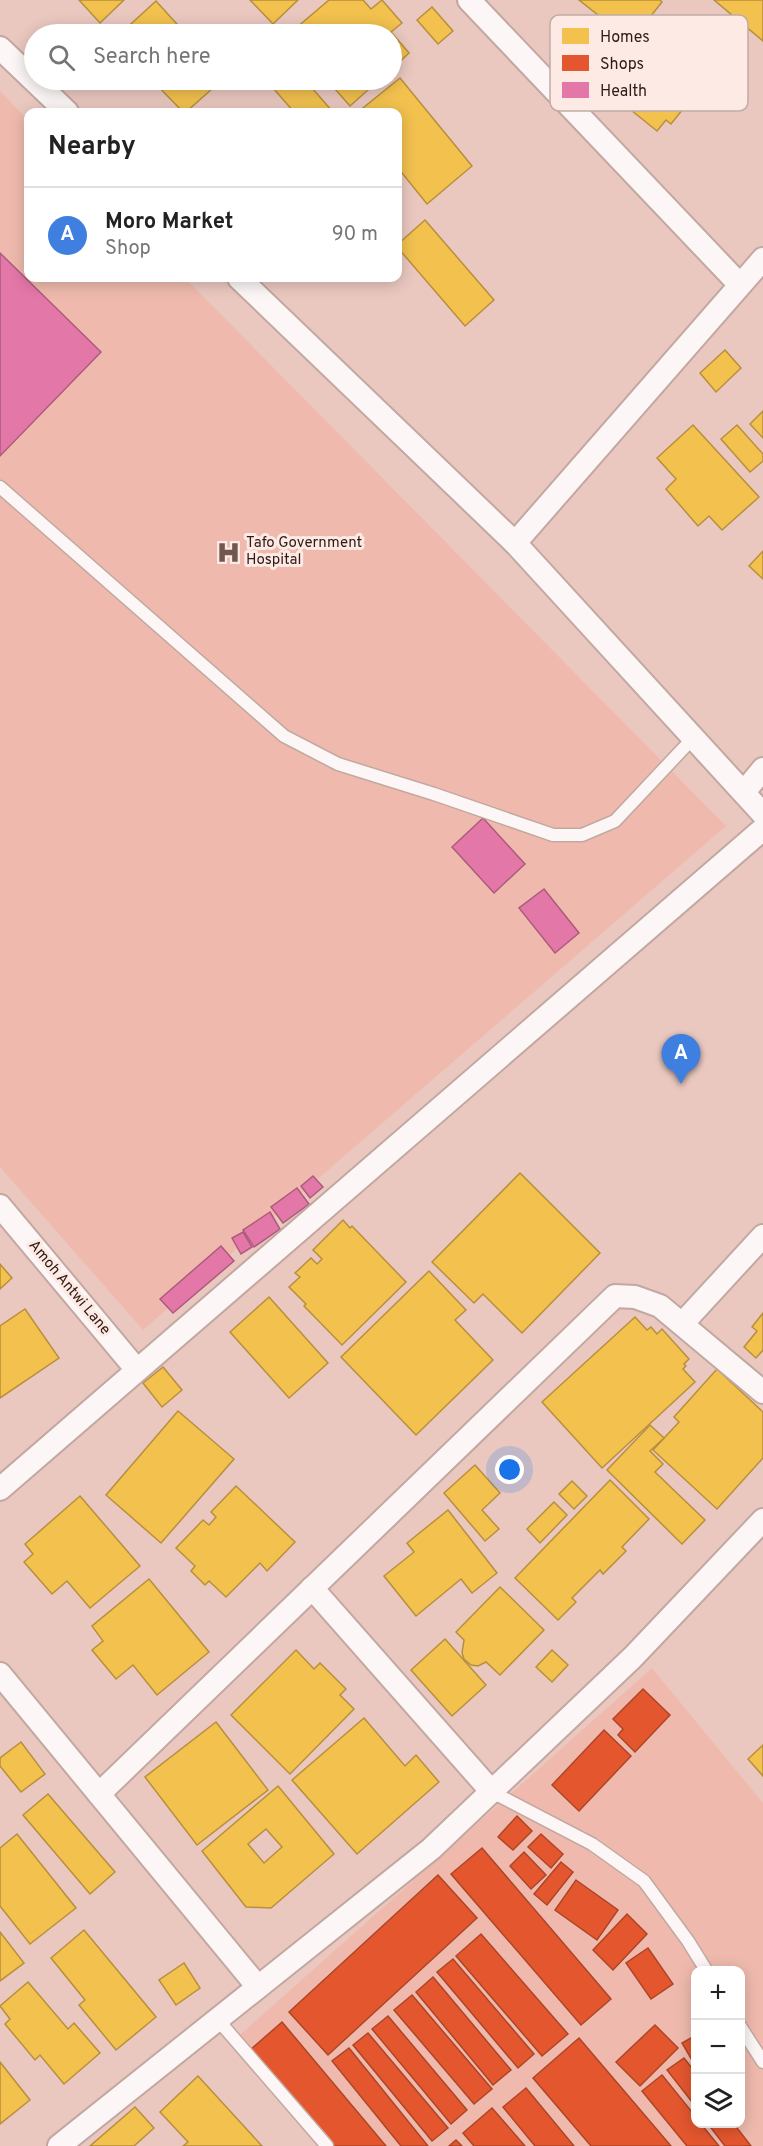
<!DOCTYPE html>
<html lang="en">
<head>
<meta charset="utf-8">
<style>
  :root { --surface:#fff; --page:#f6f6f6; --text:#222; --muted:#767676; --line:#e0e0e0; --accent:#715750 }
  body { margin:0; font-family:Overpass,sans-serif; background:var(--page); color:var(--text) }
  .controls { position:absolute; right:18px; bottom:18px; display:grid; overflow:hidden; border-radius:12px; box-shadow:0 3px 15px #0003 }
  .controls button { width:54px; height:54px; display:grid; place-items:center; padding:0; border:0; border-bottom:2px solid var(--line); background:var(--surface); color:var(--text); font:30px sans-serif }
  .you { position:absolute; left:510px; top:1470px; width:21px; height:21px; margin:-15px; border:4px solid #fff; border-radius:50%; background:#1a73e8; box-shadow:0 0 0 9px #1a73e833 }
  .badge { display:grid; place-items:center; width:39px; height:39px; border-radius:50%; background:var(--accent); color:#fff; font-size:20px; font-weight:700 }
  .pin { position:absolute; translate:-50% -50px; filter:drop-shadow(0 2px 3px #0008) }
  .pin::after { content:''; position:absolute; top:32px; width:21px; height:18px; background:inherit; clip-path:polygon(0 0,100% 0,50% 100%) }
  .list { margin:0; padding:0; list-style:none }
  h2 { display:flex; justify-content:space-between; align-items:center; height:78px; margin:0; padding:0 24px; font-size:26px }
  h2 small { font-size:20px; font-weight:400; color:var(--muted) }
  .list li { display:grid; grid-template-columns:39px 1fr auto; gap:18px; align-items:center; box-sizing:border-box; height:96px; padding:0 24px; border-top:2px solid var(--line) }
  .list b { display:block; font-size:22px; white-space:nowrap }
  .list p { margin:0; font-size:20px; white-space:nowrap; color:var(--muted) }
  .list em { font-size:20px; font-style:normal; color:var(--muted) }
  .icon { flex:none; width:33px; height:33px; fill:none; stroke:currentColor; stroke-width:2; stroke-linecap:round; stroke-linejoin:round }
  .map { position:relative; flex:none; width:763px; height:2146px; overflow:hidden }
  .search { position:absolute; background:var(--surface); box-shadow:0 3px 15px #0003; left:24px; top:24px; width:378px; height:66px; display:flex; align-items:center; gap:15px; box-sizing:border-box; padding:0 21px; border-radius:33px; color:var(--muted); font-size:22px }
  .panel { position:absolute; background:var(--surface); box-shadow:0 3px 15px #0003; left:24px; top:108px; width:378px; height:174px; border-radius:12px }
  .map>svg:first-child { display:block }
</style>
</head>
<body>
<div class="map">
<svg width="763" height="2146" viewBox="0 0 763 2146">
  <rect width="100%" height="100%" fill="#eac8c0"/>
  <g fill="#efbaad" fill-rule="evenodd">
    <path d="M 0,91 L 28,120 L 28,278 L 185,278 L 726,826 L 143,1330 L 0,1167 Z"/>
    <path d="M 652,1668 L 763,1803 L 763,2146 L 320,2146 L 233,2041 ZM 696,1970 L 740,1970 L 740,2124 L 696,2124 Z"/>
  </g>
  <g fill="#f2c14e" stroke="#b88f3d" stroke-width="1.5" fill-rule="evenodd">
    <path d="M 79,0 L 124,0 L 100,23 Z"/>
    <path d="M 250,0 L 298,0 L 273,24 Z"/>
    <path d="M 329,0 L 363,0 L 371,9 L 382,0 L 402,23 L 391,32 L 409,53 L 392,69 L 392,34 L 289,34 Z"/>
    <path d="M 579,0 L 660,0 L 662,2 L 631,41 Z"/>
    <path d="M 714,0 L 763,0 L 763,41 Z"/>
    <path d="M 156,1 L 186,34 L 120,34 Z"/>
    <path d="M 432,7 L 453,31 L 438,44 L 417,20 Z"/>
    <path d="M 672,28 L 713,61 L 694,85 L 699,89 L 671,124 L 666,120 L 657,131 L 616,98 Z"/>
    <path d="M 400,78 L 472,166 L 427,204 L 398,168 L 398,112 L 358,112 Z"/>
    <path d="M 152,80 L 222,80 L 186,112 L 183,112 Z"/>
    <path d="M 266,80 L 305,80 L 333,112 L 294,112 Z"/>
    <path d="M 327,80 L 379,80 L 350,106 Z"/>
    <path d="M 425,220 L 494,300 L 465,326 L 398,248 L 398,244 Z"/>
    <path d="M 725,350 L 741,368 L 716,392 L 700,373 Z"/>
    <path d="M 763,411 L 763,438 L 750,424 Z"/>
    <path d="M 693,425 L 759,497 L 722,530 L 709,516 L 698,526 L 666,489 L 676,479 L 657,458 Z"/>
    <path d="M 737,425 L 763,454 L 763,461 L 750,472 L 721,439 Z"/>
    <path d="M 763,551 L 763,579 L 749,566 Z"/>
    <path d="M 520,1173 L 600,1253 L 522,1333 L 483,1294 L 474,1303 L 432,1262 Z"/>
    <path d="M 343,1220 L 350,1228 L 352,1226 L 406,1282 L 342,1345 L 304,1306 L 306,1304 L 289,1287 L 300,1277 L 295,1273 L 311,1258 L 317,1264 L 322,1259 L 313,1250 Z"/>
    <path d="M 0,1264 L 12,1278 L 0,1289 Z"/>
    <path d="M 429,1271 L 466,1310 L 455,1320 L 493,1360 L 416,1435 L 341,1357 Z"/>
    <path d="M 269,1297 L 328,1363 L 289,1398 L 230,1332 Z"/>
    <path d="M 25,1309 L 59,1358 L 0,1398 L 0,1326 Z"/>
    <path d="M 763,1313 L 763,1350 L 756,1358 L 744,1347 L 757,1331 L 752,1327 Z"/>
    <path d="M 635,1317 L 647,1330 L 651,1327 L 657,1334 L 662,1329 L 689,1359 L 684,1364 L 686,1366 L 683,1369 L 695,1382 L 602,1468 L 542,1402 Z"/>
    <path d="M 163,1367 L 182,1390 L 162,1407 L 143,1383 Z"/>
    <path d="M 717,1369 L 763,1412 L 763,1458 L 717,1509 L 653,1450 L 679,1422 L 674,1417 Z"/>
    <path d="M 178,1411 L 234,1459 L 161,1543 L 106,1495 Z"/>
    <path d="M 650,1425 L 664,1438 L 650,1451 L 663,1464 L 655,1472 L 705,1520 L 682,1544 L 607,1470 Z"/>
    <path d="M 475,1465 L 500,1493 L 482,1510 L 499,1529 L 485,1541 L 444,1493 Z"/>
    <path d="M 610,1480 L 649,1519 L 622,1547 L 626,1551 L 603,1574 L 600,1570 L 572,1598 L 576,1602 L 558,1620 L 515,1578 Z"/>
    <path d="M 572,1481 L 587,1496 L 574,1509 L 559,1494 Z"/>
    <path d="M 236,1486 L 295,1542 L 267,1571 L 260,1563 L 226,1597 L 209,1581 L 205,1585 L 191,1571 L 195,1566 L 176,1548 L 203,1520 L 209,1525 L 216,1517 L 211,1512 Z"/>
    <path d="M 80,1496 L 140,1566 L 90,1608 L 67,1581 L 52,1594 L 24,1562 L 33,1554 L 25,1544 Z"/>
    <path d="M 554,1502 L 567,1515 L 540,1543 L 527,1529 Z"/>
    <path d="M 448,1510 L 497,1573 L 472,1593 L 461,1579 L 416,1616 L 384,1576 L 414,1552 L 407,1543 Z"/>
    <path d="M 149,1579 L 209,1652 L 157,1695 L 133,1665 L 116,1679 L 92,1650 L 103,1641 L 92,1626 Z"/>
    <path d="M 500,1587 L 544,1630 L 500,1675 L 486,1662 L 478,1666 L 471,1665 L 464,1659 L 462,1653 L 464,1640 L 456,1632 Z"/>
    <path d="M 445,1639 L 486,1685 L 452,1716 L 411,1670 Z"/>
    <path d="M 296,1650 L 314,1669 L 320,1663 L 346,1689 L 340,1695 L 354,1709 L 290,1774 L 231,1715 Z"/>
    <path d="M 552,1650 L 568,1665 L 552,1682 L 536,1667 Z"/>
    <path d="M 364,1718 L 405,1766 L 416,1755 L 439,1782 L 357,1854 L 292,1780 Z"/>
    <path d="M 216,1722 L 268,1790 L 197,1845 L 145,1777 Z"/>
    <path d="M 21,1742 L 45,1774 L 21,1792 L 0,1766 L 0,1758 Z"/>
    <path d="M 763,1745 L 763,1776 L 748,1759 Z"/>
    <path d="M 278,1786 L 334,1854 L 271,1908 L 246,1907 L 202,1851 ZM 266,1829 L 282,1847 L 264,1863 L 248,1844 Z"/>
    <path d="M 48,1794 L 115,1872 L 90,1894 L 23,1815 Z"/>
    <path d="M 17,1834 L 76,1908 L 30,1944 L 0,1906 L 0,1848 Z"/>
    <path d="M 84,1930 L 156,2017 L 116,2050 L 79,2005 L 85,2000 L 51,1958 Z"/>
    <path d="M 0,1932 L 24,1963 L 0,1981 Z"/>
    <path d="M 184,1963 L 200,1988 L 176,2005 L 159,1980 Z"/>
    <path d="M 28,1982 L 68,2029 L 74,2023 L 100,2053 L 64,2084 L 40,2055 L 35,2060 L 5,2024 L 10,2019 L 0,2006 Z"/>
    <path d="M 0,2062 L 30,2100 L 0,2124 Z"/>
    <path d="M 198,2076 L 262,2146 L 183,2146 L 188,2142 L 160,2112 Z"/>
    <path d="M 135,2107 L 154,2128 L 134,2146 L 90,2146 Z"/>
  </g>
  <g fill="#e4572e" stroke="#ae4526" stroke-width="1.5">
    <path d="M 643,1689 L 670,1715 L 635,1752 L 618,1735 L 623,1729 L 613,1719 Z"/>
    <path d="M 604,1730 L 631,1756 L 579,1811 L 552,1785 Z"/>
    <path d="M 517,1816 L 532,1831 L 513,1850 L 498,1837 Z"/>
    <path d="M 541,1834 L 563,1854 L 551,1868 L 528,1847 Z"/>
    <path d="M 482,1848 L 611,1999 L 581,2025 L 451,1874 Z"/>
    <path d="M 524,1852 L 546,1875 L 531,1889 L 510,1866 Z"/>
    <path d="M 561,1862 L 573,1872 L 547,1905 L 534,1894 Z"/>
    <path d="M 438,1875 L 477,1918 L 328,2055 L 289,2012 Z"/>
    <path d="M 576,1880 L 618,1910 L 597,1940 L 555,1910 Z"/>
    <path d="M 627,1914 L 647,1934 L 613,1970 L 593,1950 Z"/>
    <path d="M 481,1934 L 568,2034 L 542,2056 L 456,1956 Z"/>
    <path d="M 648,1948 L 673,1984 L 651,1999 L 626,1963 Z"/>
    <path d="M 453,1959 L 534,2054 L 518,2068 L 437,1972 Z"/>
    <path d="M 433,1977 L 511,2070 L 493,2085 L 416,1992 Z"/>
    <path d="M 412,1995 L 492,2089 L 474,2104 L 394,2010 Z"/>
    <path d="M 388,2016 L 467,2110 L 451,2124 L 372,2029 Z"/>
    <path d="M 282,2022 L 386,2146 L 330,2146 L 249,2051 Z"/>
    <path d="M 655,2025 L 678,2048 L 640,2086 L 616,2062 Z"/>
    <path d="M 368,2033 L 448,2128 L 432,2141 L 353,2045 Z"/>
    <path d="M 696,2035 L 696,2067 L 682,2043 Z"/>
    <path d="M 579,2038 L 671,2146 L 591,2146 L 533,2078 Z"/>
    <path d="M 349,2048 L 428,2146 L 401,2146 L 332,2061 Z"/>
    <path d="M 684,2058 L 696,2073 L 696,2107 L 667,2070 Z"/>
    <path d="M 662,2075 L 696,2117 L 696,2124 L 701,2124 L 719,2146 L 687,2146 L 642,2091 Z"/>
    <path d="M 526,2088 L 574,2146 L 535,2146 L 503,2107 Z"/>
    <path d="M 492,2108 L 525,2146 L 474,2146 L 463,2133 Z"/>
    <path d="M 708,2124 L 734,2124 L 751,2146 L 725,2146 Z"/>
    <path d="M 456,2140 L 462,2146 L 449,2146 Z"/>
  </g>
  <g fill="#e377a8" stroke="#ad5b7c" stroke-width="1.5">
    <path d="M 0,253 L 101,352 L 0,456 Z"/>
    <path d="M 483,818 L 525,864 L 494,893 L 452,847 Z"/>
    <path d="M 544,889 L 579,933 L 555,953 L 519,908 Z"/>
    <path d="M 313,1176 L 323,1187 L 310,1198 L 301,1186 Z"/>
    <path d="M 297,1188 L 309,1204 L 283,1223 L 271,1207 Z"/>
    <path d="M 270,1212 L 280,1229 L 254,1247 L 243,1230 Z"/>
    <path d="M 243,1232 L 252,1247 L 241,1254 L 232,1238 Z"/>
    <path d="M 221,1246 L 234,1261 L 173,1313 L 160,1299 Z"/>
  </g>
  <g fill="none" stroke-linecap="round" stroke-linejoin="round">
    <defs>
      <g id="service">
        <path d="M 0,487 L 284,736 L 338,764 L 434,794 L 553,835 L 582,835 L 615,821 L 694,737"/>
        <path d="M 492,1792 L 592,1844 L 644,1881 L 688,1941 L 706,1970"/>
        <path d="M 218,2020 L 327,2146"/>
        <path d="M 740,2026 L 763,2062"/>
      </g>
      <g id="minor">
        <path d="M 469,0 L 740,285"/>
        <path d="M 0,48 L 67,112"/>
        <path d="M 239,278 L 515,543 L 763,814"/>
        <path d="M 515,543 L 763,259"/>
        <path d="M 744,792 L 763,769"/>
        <path d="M 0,1206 L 137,1370"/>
        <path d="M 682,1324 L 763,1236"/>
        <path d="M 0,1489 L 763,829"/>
        <path d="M 312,1588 L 492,1792"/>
        <path d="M 0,1674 L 258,1987"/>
        <path d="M 99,1794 L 615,1296 L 635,1297 L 660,1306 L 763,1392"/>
        <path d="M 59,2146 L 431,1849 L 633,1657 L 763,1520"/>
      </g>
    </defs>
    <use href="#service" stroke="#c2a8a1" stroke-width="15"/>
    <use href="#minor" stroke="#c2a8a1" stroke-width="26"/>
    <use href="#service" stroke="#fcf7f6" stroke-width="12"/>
    <use href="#minor" stroke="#fcf7f6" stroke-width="22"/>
  </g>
  <defs>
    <symbol id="hospital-bare" viewBox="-9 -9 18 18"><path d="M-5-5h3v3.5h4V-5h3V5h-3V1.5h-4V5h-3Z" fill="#715750" stroke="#feeae5" stroke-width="2.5" paint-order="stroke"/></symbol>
  </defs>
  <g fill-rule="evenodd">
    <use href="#hospital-bare" x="212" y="536" width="33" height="33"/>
  </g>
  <g text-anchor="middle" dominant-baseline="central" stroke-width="6" stroke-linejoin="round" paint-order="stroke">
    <g font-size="15" fill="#301a14" stroke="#feeae5" text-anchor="start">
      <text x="246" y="543">Tafo Government<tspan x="246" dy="17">Hospital</tspan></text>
    </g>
    <g font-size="15" fill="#301a14" stroke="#feeae5">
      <text transform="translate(69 1288) rotate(50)">Amoh Antwi Lane</text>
    </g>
  </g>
  <rect x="550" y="15" width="198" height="96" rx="9" fill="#feeae5" stroke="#c0aca6" stroke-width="1.5"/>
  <rect x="562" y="28" width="27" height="16" fill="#f2c14e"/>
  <rect x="562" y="55" width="27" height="16" fill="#e4572e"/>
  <rect x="562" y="82" width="27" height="16" fill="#e377a8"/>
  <g font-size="16" fill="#301a14">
    <text x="600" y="42">Homes</text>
    <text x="600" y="69">Shops</text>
    <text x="600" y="96">Health</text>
  </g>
</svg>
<div class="controls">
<button>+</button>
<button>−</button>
<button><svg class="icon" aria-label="layers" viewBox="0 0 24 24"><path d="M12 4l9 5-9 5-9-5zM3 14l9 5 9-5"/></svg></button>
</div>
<div class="you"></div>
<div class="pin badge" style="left:681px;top:1084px;background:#3f7fe0">A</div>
<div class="search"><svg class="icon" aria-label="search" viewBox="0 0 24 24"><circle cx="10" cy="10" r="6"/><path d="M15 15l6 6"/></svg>Search here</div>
<section class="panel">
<h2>Nearby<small></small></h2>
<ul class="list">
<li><span class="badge" style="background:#3f7fe0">A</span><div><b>Moro Market</b><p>Shop</p></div><em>90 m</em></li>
</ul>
</section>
</div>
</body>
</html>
